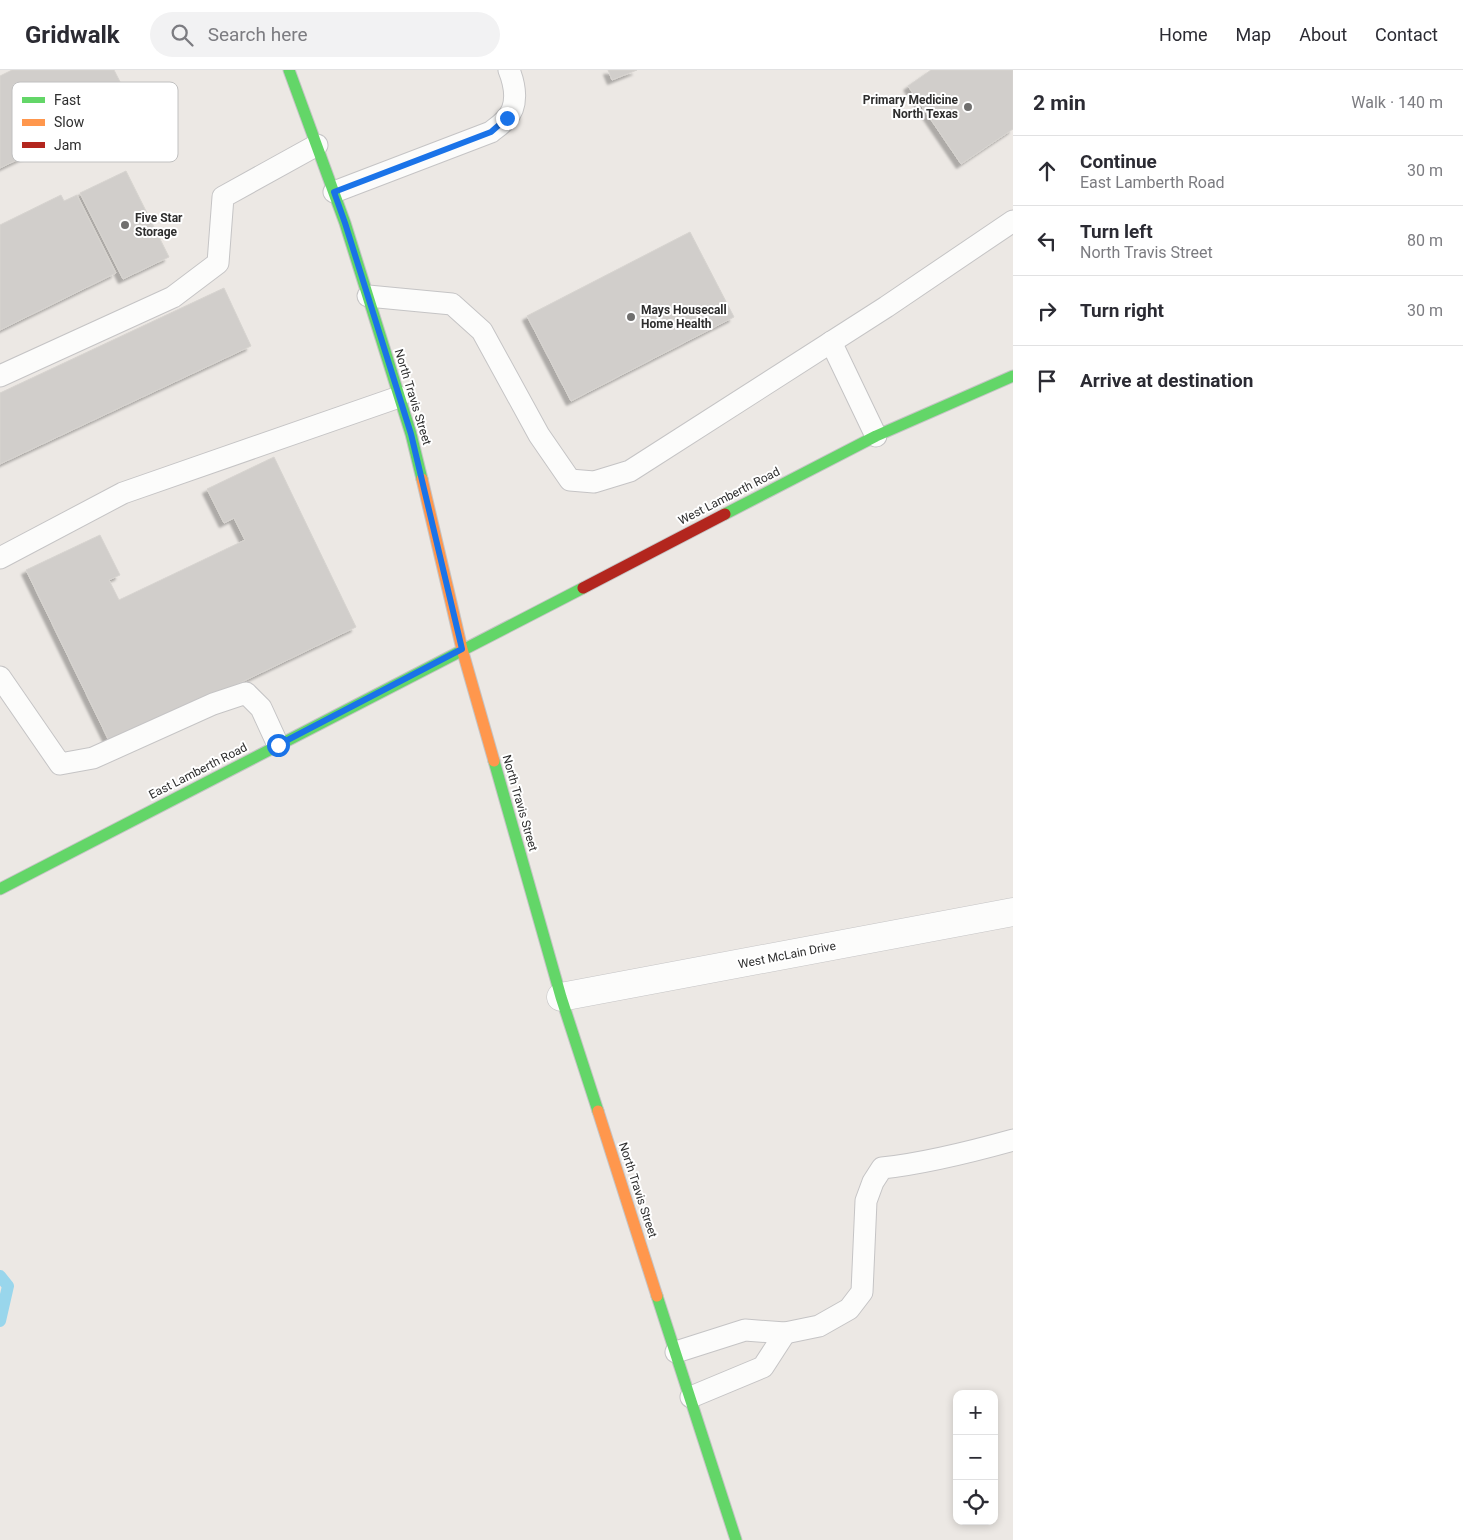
<!DOCTYPE html>
<html lang="en">
<head>
<meta charset="utf-8">
<style>
  :root { --surface:#fff; --page:#f2f2f3; --text:#2b2b33; --muted:#7c7c81; --line:#e1e1e2 }
  body { margin:0; font-family:Roboto,sans-serif; background:var(--page); color:var(--text) }
  .controls { position:absolute; right:15px; bottom:15px; display:grid; overflow:hidden; border-radius:10px; box-shadow:0 2px 8px #0003 }
  .controls button { width:45px; height:45px; display:grid; place-items:center; padding:0; border:0; border-bottom:1px solid var(--line); background:var(--surface); color:var(--text); font:25px sans-serif }
  .stop { position:absolute; width:15px; height:15px; margin:-11px; border:4px solid #1a73e8; border-radius:50%; background:#fff }
  .stop.end { background:#1a73e8; border-color:#fff; box-shadow:0 1px 5px #0008 }
  .list { margin:0; padding:0; list-style:none }
  h2 { display:flex; justify-content:space-between; align-items:center; height:65px; margin:0; padding:0 20px; font-size:21px }
  h2 small { font-size:16px; font-weight:400; color:var(--muted) }
  .list li { display:grid; grid-template-columns:32px 1fr auto; gap:15px; align-items:center; box-sizing:border-box; height:70px; padding:0 20px; border-top:1px solid var(--line) }
  .list b { display:block; font-size:19px; white-space:nowrap }
  .list p { margin:0; font-size:16px; white-space:nowrap; color:var(--muted) }
  .list em { font-size:16px; font-style:normal; color:var(--muted) }
  .icon { flex:none; width:28px; height:28px; fill:none; stroke:currentColor; stroke-width:2; stroke-linecap:round; stroke-linejoin:round }
  .map { position:relative; flex:none; width:1013px; height:1470px; overflow:hidden }
  header { display:flex; align-items:center; gap:30px; box-sizing:border-box; height:70px; padding:0 25px; background:var(--surface); border-bottom:1px solid var(--line) }
  header strong { font-size:24px }
  nav { display:flex; gap:28px; margin-inline-start:auto; font-size:18px }
  .search { width:350px; height:45px; background:var(--page); display:flex; align-items:center; gap:12px; box-sizing:border-box; padding:0 18px; border-radius:28px; color:var(--muted); font-size:19px }
  main { display:flex }
  aside { flex:1; background:var(--surface) }
  .map>svg:first-child { display:block }
</style>
</head>
<body>
<header>
<strong>Gridwalk</strong>
<div class="search"><svg class="icon" aria-label="search" viewBox="0 0 24 24"><circle cx="10" cy="10" r="6"/><path d="M15 15l6 6"/></svg>Search here</div>
<nav><a>Home</a><a>Map</a><a>About</a><a>Contact</a></nav>
</header>
<main>
<div class="map">
<svg width="1013" height="1470" viewBox="0 0 1013 1470">
  <defs>
    <filter id="shadow"><feDropShadow dx="-4.5" dy="4.5" stdDeviation="1" flood-color="#0004"/></filter>
  </defs>
  <rect width="100%" height="100%" fill="#ece8e4"/>
  <g fill="none" stroke-linecap="round" stroke-linejoin="round">
    <path stroke="#99d6ec" stroke-width="12" d="M 0,1206 L 8,1216 L 0,1251"/>
  </g>
  <g fill="#d1cecb" stroke="#d7d4d0" filter="url(#shadow)">
    <path d="M 12,0 L 114,0 L 132,35 L 0,98 L 0,6 Z"/>
    <path d="M 608,0 L 637,0 L 612,10 Z"/>
    <path d="M 931,0 L 1013,0 L 1013,59 L 961,94 L 908,16 Z"/>
    <path d="M 126,101 L 169,187 L 123,209 L 80,123 Z"/>
    <path d="M 61,125 L 64,131 L 77,125 L 116,203 L 0,260 L 0,155 Z"/>
    <path d="M 690,162 L 734,247 L 571,331 L 527,246 Z"/>
    <path d="M 224,218 L 251,276 L 0,394 L 0,323 Z"/>
    <path d="M 274,387 L 356,557 L 111,675 L 26,500 L 100,465 L 120,505 L 109,510 L 119,530 L 245,470 L 234,448 L 224,453 L 207,419 Z"/>
  </g>
  <g fill="none" stroke-linecap="round" stroke-linejoin="round">
    <defs>
      <g id="lane">
        <path d="M 334,122 L 491,62 C 496,58 502,54 506,49 C 519,36 515,15 509,0"/>
        <path d="M 368,226 L 452,234 L 482,261 L 539,365 L 570,410 L 594,412 L 630,401 L 886,237 L 1013,151"/>
        <path d="M 831,272 L 876,366"/>
        <path d="M 0,306 L 173,227 L 218,193 L 223,127 L 317,75"/>
        <path d="M 0,488 L 123,423 L 399,327"/>
        <path d="M 0,607 L 60,694 L 93,688 L 213,634 L 246,623 L 261,638 L 278,675"/>
        <path d="M 676,1282 L 745,1260 L 785,1263 L 819,1256 L 849,1239 L 862,1222 L 866,1131 L 873,1112 L 882,1098 C 927,1093 970,1082 1013,1070"/>
        <path d="M 691,1327 L 763,1297 L 785,1263"/>
      </g>
      <path id="street" d="M 561,927 L 1013,842"/>
      <g id="fast">
        <path d="M 289,0 L 345,153 L 411,364 L 422,409"/>
        <path d="M 725,444 L 876,366 L 1013,306"/>
        <path d="M 494,691 L 561,927 L 598,1041"/>
        <path d="M 0,819 L 583,518"/>
        <path d="M 657,1226 L 736,1470"/>
      </g>
      <g id="slow">
        <path d="M 422,409 L 462,579 L 494,691"/>
        <path d="M 598,1041 L 657,1226"/>
      </g>
      <path id="jam" d="M 583,518 L 725,444"/>
    </defs>
    <use href="#lane" stroke="#c5c4c5" stroke-width="23"/>
    <use href="#street" stroke="#c5c4c5" stroke-width="29"/>
    <use href="#fast" stroke="#c5c4c5" stroke-width="13"/>
    <use href="#slow" stroke="#c5c4c5" stroke-width="13"/>
    <use href="#jam" stroke="#c5c4c5" stroke-width="13"/>
    <use href="#lane" stroke="#fcfcfb" stroke-width="21"/>
    <use href="#street" stroke="#fcfcfb" stroke-width="28"/>
    <use href="#fast" stroke="#63d668" stroke-width="11"/>
    <use href="#slow" stroke="#ff974d" stroke-width="11"/>
    <use href="#jam" stroke="#b3261e" stroke-width="11"/>
  </g>
  <g fill="none" stroke-linecap="round" stroke-linejoin="round">
    <path stroke="#1a73e8" stroke-width="6" d="M 278,675 L 462,579 L 411,364 L 345,153 L 334,122 L 491,62 L 507,48"/>
  </g>
  <g fill="#706f6e" stroke="#fff" stroke-width="2">
    <circle cx="968" cy="37" r="5"/>
    <circle cx="125" cy="155" r="5"/>
    <circle cx="631" cy="247" r="5"/>
  </g>
  <g text-anchor="middle" dominant-baseline="central" stroke-width="4" stroke-linejoin="round" paint-order="stroke">
    <g font-size="12" font-weight="bold" fill="#2e2e2e" stroke="#fff" text-anchor="start">
      <text x="958" y="30" text-anchor="end">Primary Medicine<tspan x="958" dy="14">North Texas</tspan></text>
      <text x="135" y="148">Five Star<tspan x="135" dy="14">Storage</tspan></text>
      <text x="641" y="240">Mays Housecall<tspan x="641" dy="14">Home Health</tspan></text>
    </g>
    <g font-size="12" fill="#2e2e2e" stroke="#fff">
      <text transform="translate(413 327) rotate(73)">North Travis Street</text>
      <text transform="translate(729 426) rotate(-27)">West Lamberth Road</text>
      <text transform="translate(198 701) rotate(-27)">East Lamberth Road</text>
      <text transform="translate(520 733) rotate(74)">North Travis Street</text>
      <text transform="translate(787 885) rotate(-11)">West McLain Drive</text>
      <text transform="translate(638 1120) rotate(72)">North Travis Street</text>
    </g>
  </g>
  <rect x="12" y="12" width="166" height="80" rx="8" fill="#fff" stroke="#c0c0c0" stroke-width="1"/>
  <rect x="22" y="27" width="23" height="6" fill="#63d668"/>
  <rect x="22" y="49" width="23" height="7" fill="#ff974d"/>
  <rect x="22" y="72" width="23" height="6" fill="#b3261e"/>
  <g font-size="14" fill="#2e2e2e">
    <text x="54" y="35">Fast</text>
    <text x="54" y="57">Slow</text>
    <text x="54" y="80">Jam</text>
  </g>
</svg>
<div class="controls">
<button>+</button>
<button>−</button>
<button><svg class="icon" aria-label="locate" viewBox="0 0 24 24"><circle cx="12" cy="12" r="6"/><path d="M12 2v4M12 18v4M2 12h4M18 12h4"/></svg></button>
</div>
<div class="stop" style="left:278px;top:675px"></div>
<div class="stop end" style="left:507px;top:48px"></div>
</div>
<aside>
<h2>2 min<small>Walk · 140 m</small></h2>
<ul class="list">
<li><svg class="icon" aria-label="ahead" viewBox="0 0 24 24"><path d="M12 20V5M6 11l6-6 6 6"/></svg><div><b>Continue</b><p>East Lamberth Road</p></div><em>30 m</em></li>
<li><svg class="icon" aria-label="left" viewBox="0 0 24 24"><path d="M17 20v-9H6M10 6l-5 5 5 5"/></svg><div><b>Turn left</b><p>North Travis Street</p></div><em>80 m</em></li>
<li><svg class="icon" aria-label="right" viewBox="0 0 24 24"><path d="M7 20v-9h11M14 6l5 5-5 5"/></svg><div><b>Turn right</b></div><em>30 m</em></li>
<li><svg class="icon" aria-label="arrive" viewBox="0 0 24 24"><path d="M6 21V4h12l-3 4 3 4H6"/></svg><div><b>Arrive at destination</b></div></li>
</ul>
</aside>
</main>
</body>
</html>
